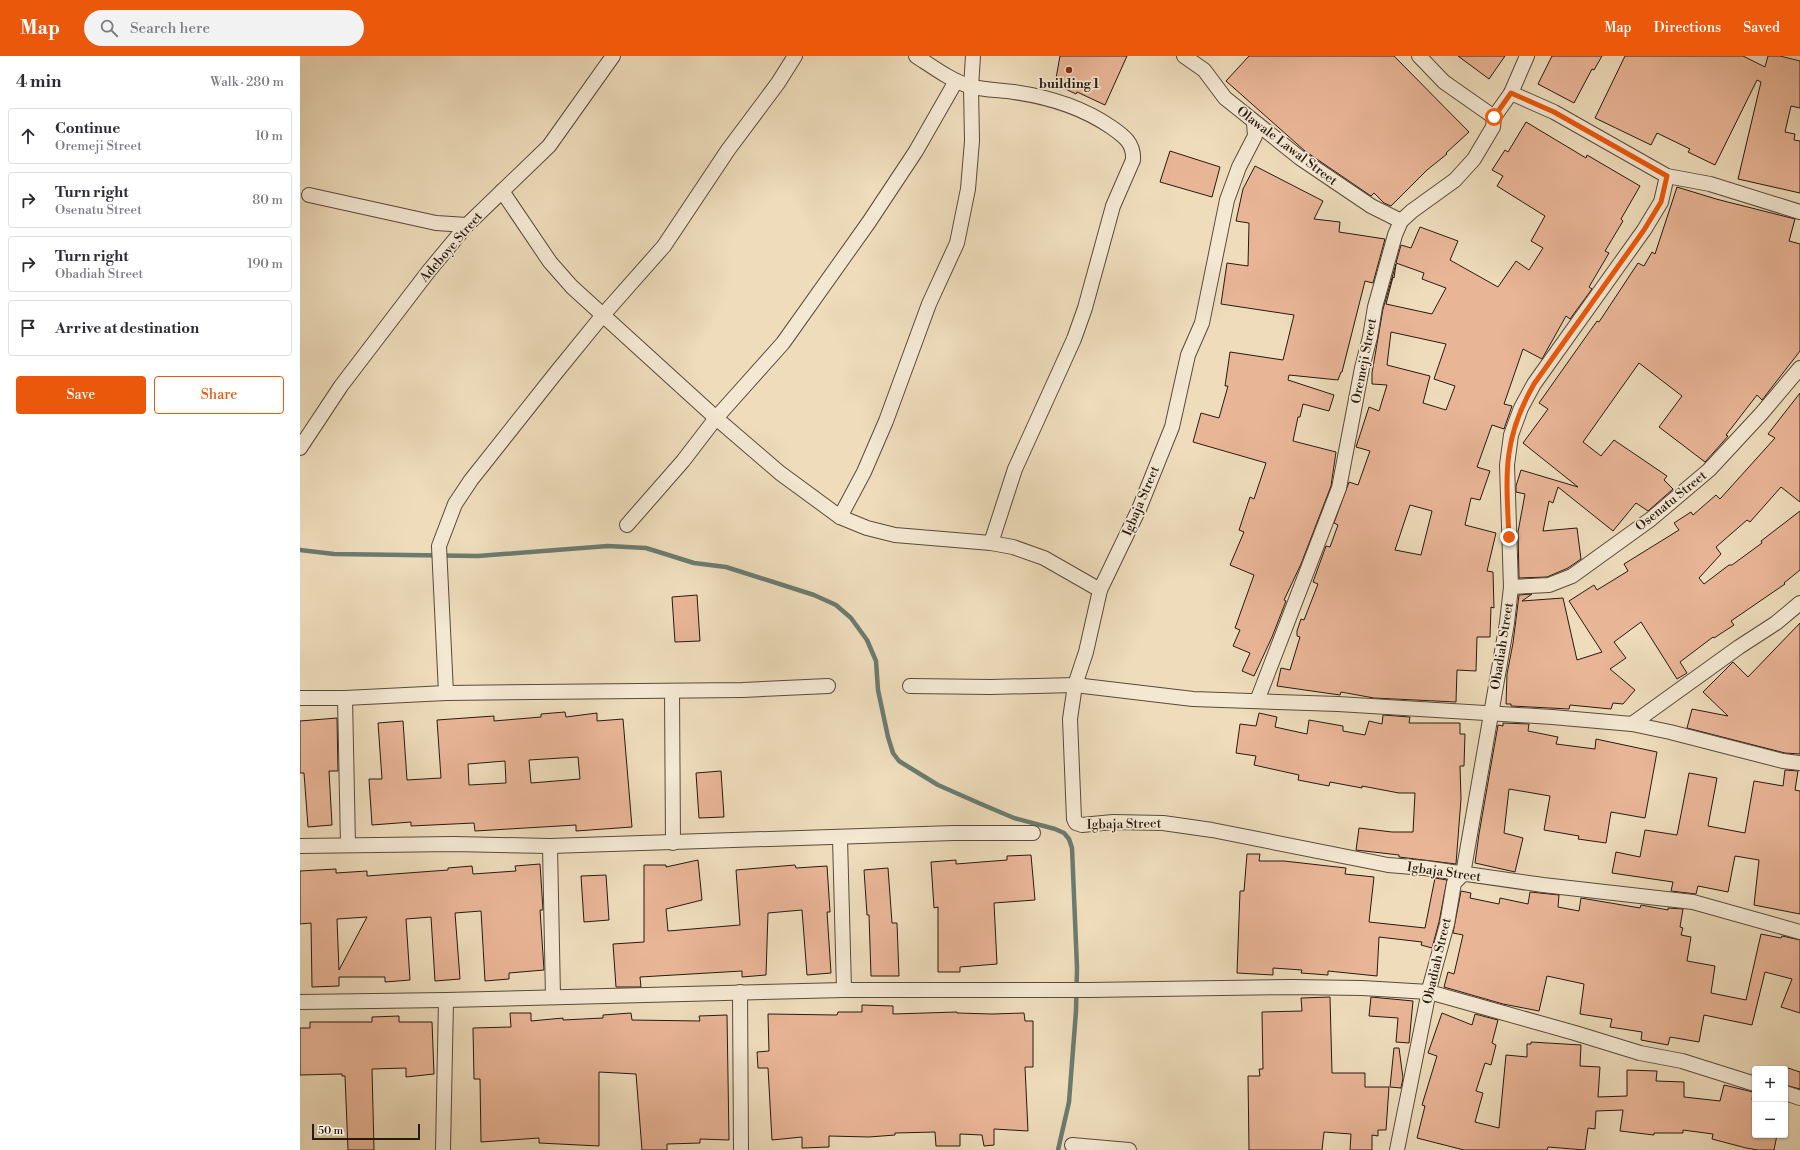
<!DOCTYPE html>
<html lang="en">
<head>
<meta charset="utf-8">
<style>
  :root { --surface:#fff; --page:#f2f2f3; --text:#2b2b33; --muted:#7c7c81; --line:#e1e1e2; --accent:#ea580c }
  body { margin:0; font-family:"Libre Bodoni",serif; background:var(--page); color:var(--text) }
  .controls { position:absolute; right:12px; bottom:12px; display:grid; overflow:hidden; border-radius:4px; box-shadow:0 1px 3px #0004 }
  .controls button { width:36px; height:36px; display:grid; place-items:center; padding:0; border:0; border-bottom:1px solid var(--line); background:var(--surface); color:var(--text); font:20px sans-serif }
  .scale { position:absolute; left:12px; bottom:10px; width:108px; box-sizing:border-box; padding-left:4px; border:2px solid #271a10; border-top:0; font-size:11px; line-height:14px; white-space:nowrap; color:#271a10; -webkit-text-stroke:3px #f4e8d3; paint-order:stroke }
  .stop { position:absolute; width:12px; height:12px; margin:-9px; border:3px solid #ea580c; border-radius:50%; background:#fff }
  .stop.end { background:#ea580c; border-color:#fff; box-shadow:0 1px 4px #0008 }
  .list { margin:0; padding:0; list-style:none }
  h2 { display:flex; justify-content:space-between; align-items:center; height:52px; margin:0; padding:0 16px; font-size:17px }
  h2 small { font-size:13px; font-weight:400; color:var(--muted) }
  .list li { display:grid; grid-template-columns:26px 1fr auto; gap:12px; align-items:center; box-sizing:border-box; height:56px; margin:0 8px 8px; padding:0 8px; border:1px solid var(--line); border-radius:4px }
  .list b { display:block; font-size:15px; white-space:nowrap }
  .list p { margin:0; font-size:13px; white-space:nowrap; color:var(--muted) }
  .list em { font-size:13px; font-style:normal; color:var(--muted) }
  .actions { display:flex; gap:8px; padding:12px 16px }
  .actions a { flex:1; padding:9px 0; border:1px solid var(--accent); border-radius:4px; text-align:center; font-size:14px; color:var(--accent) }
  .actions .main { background:var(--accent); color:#fff }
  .icon { flex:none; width:22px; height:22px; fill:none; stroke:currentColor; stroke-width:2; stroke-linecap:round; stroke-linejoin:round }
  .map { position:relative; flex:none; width:1500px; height:1094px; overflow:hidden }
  header { display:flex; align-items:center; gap:24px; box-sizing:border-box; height:56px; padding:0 20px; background:var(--accent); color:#fff }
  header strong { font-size:19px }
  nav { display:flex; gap:22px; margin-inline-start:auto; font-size:14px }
  .search { width:280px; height:36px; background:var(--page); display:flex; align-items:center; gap:10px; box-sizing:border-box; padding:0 14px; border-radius:22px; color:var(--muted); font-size:15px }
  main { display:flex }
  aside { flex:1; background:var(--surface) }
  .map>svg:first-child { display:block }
</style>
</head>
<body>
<header>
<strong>Map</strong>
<div class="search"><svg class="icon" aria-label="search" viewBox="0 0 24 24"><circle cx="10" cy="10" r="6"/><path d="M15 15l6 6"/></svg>Search here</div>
<nav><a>Map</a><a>Directions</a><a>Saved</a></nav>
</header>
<main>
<aside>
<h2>4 min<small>Walk · 280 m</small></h2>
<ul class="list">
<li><svg class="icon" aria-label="ahead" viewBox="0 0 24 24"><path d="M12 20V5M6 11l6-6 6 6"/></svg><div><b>Continue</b><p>Oremeji Street</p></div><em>10 m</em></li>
<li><svg class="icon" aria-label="right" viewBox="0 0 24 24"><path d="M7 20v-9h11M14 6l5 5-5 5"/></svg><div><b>Turn right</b><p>Osenatu Street</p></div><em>80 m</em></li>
<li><svg class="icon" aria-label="right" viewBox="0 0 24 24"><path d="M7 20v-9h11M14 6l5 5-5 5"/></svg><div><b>Turn right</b><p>Obadiah Street</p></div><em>190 m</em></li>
<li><svg class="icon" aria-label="arrive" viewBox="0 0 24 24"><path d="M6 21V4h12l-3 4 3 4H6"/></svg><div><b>Arrive at destination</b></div></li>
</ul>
<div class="actions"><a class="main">Save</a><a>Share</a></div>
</aside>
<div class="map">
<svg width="1500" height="1094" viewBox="0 0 1500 1094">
  <rect width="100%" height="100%" fill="#eedcbb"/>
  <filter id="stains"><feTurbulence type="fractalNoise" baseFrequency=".005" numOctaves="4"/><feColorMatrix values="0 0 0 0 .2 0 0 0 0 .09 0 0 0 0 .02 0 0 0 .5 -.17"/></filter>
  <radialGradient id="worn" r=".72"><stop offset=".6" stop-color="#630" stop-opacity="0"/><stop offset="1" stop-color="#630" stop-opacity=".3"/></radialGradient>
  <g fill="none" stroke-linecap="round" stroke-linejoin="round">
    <path stroke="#6b7b70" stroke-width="4.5" d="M 0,494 L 34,498 L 178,500 L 308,490 L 346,492 L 394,507 L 426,511 L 514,539 L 536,549 L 551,562 L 567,584 L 576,605 L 578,634 L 588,681 L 593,697 L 599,705 L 638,729 L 681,748 L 714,762 L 755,773 L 764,777 L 769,783 L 772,792 L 777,912 L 776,955 L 769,1046 L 758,1094"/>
  </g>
  <g fill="#e9b597" stroke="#271a10" fill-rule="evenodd">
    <path d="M 760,0 L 827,0 L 805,49 L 777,36 L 776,38 L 755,28 Z"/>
    <path d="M 949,0 L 1094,0 L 1169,76 L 1146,97 L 1147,98 L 1127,114 L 1091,150 L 1084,147 L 1074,137 L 1071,140 L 1005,95 L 926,25 Z"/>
    <path d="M 1158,0 L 1205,0 L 1189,23 Z"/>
    <path d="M 1252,0 L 1302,0 L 1294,14 L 1292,13 L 1274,47 L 1238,28 Z"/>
    <path d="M 1325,0 L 1443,0 L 1465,11 L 1468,0 L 1480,0 L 1500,5 L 1500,52 L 1491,50 L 1485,76 L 1495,78 L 1494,84 L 1500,85 L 1500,137 L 1438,123 L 1461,26 L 1457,24 L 1415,109 L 1388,96 L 1390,93 L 1357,77 L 1351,89 L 1295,62 Z"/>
    <path d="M 1226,66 L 1286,102 L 1287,99 L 1340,130 L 1321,163 L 1323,165 L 1305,195 L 1309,197 L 1289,231 L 1292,233 L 1270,263 L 1266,260 L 1242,303 L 1223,293 L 1204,348 L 1212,350 L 1204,373 L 1192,369 L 1177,411 L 1190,415 L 1180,444 L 1171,442 L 1165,469 L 1196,477 L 1187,515 L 1193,516 L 1194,552 L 1191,551 L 1190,581 L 1177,581 L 1176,615 L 1157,614 L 1156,646 L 1074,642 L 1041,636 L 1040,639 L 977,630 L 981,612 L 990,614 L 1000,581 L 997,580 L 997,575 L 1001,563 L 1004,564 L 1018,528 L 1013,526 L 1026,490 L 1030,491 L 1038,469 L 1034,467 L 1049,426 L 1058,429 L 1070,395 L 1056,391 L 1069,351 L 1079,355 L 1087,329 L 1072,328 L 1072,317 L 1083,253 L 1096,208 L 1094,222 L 1093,221 L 1086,248 L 1132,258 L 1146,232 L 1122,223 L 1124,217 L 1096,207 L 1101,189 L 1111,192 L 1120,171 L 1158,185 L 1150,204 L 1198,231 L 1216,205 L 1229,214 L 1243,192 L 1231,185 L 1245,160 L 1197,130 L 1203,120 L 1192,114 L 1205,94 L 1208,96 ZM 1091,276 L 1146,288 L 1134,323 L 1155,330 L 1146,354 L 1123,347 L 1130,320 L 1087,309 ZM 1110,449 L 1132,455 L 1121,499 L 1095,494 Z"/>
    <path d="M 870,95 L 920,111 L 912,141 L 860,126 Z"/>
    <path d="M 955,110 L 1023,145 L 1014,163 L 1040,166 L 1039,176 L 1085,183 L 1073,227 L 1065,225 L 1042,316 L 1041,316 L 1038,324 L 989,319 L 988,324 L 1034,339 L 1029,355 L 1003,348 L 1000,361 L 998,361 L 993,385 L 1036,396 L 1031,430 L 1001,508 L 984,544 L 986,545 L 972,581 L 954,620 L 942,615 L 950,597 L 933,590 L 940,574 L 935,572 L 954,519 L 930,509 L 944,476 L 939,474 L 950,441 L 954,443 L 966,407 L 893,386 L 901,357 L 919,362 L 928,330 L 925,330 L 930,296 L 983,304 L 994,259 L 921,248 L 927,207 L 948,210 L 949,167 L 936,165 L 943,133 Z"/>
    <path d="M 1377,131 L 1416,143 L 1495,163 L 1489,185 L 1500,188 L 1500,295 L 1462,344 L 1457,339 L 1426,379 L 1428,380 L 1422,387 L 1405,406 L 1359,371 L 1382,340 L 1339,307 L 1283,386 L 1301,400 L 1314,384 L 1367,420 L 1364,424 L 1373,433 L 1348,455 L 1336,447 L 1313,475 L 1258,431 L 1253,447 L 1249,445 L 1243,475 L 1277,472 L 1281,503 L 1268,512 L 1247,521 L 1219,522 L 1218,476 L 1225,438 L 1216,436 L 1216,430 L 1221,414 L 1278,431 L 1223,387 L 1248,353 L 1239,347 L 1297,265 L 1299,266 L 1338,207 L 1344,210 L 1352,196 L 1355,198 Z"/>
    <path d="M 1500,337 L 1500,446 L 1481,431 L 1450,466 L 1447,464 L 1416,491 L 1421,498 L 1399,522 L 1404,528 L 1429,509 L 1432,509 L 1462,487 L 1461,485 L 1500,455 L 1500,514 L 1484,527 L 1485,528 L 1431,565 L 1434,569 L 1414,582 L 1413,581 L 1380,606 L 1387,617 L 1377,623 L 1341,566 L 1314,586 L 1326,602 L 1310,613 L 1335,634 L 1323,648 L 1313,647 L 1311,653 L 1270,649 L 1269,653 L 1211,650 L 1211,648 L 1206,648 L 1207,618 L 1213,587 L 1219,539 L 1232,538 L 1222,545 L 1263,542 L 1277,604 L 1302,596 L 1269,545 L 1294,529 L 1297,534 L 1328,515 L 1324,508 L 1379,474 L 1374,467 L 1391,456 L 1393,459 L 1416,439 L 1420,443 L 1475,382 L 1468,378 Z"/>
    <path d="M 397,539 L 400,585 L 375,586 L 372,541 Z"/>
    <path d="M 1500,567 L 1500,698 L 1485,697 L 1387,672 L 1392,653 L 1428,660 L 1403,636 L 1433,606 L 1448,621 Z"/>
    <path d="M 265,656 L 266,661 L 297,657 L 297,665 L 323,663 L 332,771 L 276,775 L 276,769 L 175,775 L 174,767 L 111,770 L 111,766 L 72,769 L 69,723 L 82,723 L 78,667 L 103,665 L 107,724 L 141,722 L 137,664 L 194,660 L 194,665 L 241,661 L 241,658 ZM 278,701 L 280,723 L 231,727 L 229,704 ZM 205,705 L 206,727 L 169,729 L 168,708 Z"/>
    <path d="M 959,657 L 977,661 L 975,671 L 1007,678 L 1009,664 L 1043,670 L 1043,675 L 1065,679 L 1069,665 L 1082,668 L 1083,659 L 1110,661 L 1109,667 L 1160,667 L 1160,678 L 1165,678 L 1164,710 L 1160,710 L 1161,743 L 1156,808 L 1099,801 L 1099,799 L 1056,794 L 1059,772 L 1092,776 L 1113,776 L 1115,737 L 1099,737 L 1062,730 L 1062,732 L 1030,726 L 1029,730 L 998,724 L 999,719 L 954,709 L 956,700 L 936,697 L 940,668 L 956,670 Z"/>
    <path d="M 37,662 L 38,715 L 29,715 L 32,769 L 8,771 L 4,717 L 0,717 L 0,665 Z"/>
    <path d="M 1203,667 L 1229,668 L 1228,675 L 1258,681 L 1256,688 L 1295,693 L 1296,683 L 1357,696 L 1345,762 L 1311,756 L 1306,787 L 1278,783 L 1279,780 L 1244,774 L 1250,740 L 1209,733 L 1204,777 L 1223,782 L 1215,816 L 1175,807 L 1179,778 L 1198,669 L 1203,670 Z"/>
    <path d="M 1485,714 L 1498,715 L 1495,734 L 1500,735 L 1500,858 L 1454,849 L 1459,804 L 1435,800 L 1428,836 L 1398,830 L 1396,838 L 1371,835 L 1373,826 L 1312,817 L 1316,796 L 1340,801 L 1345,774 L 1377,779 L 1389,717 L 1417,722 L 1408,770 L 1445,777 L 1454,725 L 1483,730 Z"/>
    <path d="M 421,715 L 424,761 L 399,762 L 396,717 Z"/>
    <path d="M 947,798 L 960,798 L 959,805 L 984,805 L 1046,812 L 1045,818 L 1074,821 L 1069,866 L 1125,872 L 1135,822 L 1147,824 L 1139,866 L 1132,892 L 1121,889 L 1122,886 L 1079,881 L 1077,920 L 1028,915 L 1028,919 L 1001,917 L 1002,914 L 973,912 L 973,919 L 937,917 L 940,835 L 944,835 Z"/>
    <path d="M 731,799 L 735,844 L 694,847 L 697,908 L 660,911 L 660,916 L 638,916 L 638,851 L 634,852 L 631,806 L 656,804 L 656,808 L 707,804 L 707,800 Z"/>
    <path d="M 398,804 L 402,844 L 366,853 L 368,875 L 440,869 L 436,814 L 495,809 L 496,812 L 527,810 L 530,856 L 527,856 L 531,917 L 507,919 L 502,854 L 468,857 L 466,919 L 442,921 L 442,915 L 340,921 L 341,931 L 316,931 L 313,888 L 344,886 L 344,809 L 366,809 L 366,811 Z"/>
    <path d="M 240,808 L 243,854 L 240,854 L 244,914 L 209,917 L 209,923 L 185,925 L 181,855 L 155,857 L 160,923 L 135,925 L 131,861 L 106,863 L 110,924 L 85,926 L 85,921 L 39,921 L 39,930 L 12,931 L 11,867 L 0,868 L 0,815 L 36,813 L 36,817 L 67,815 L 67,820 L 148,814 L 148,812 L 172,810 L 173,818 L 216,815 L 215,810 ZM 67,861 L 39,914 L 37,863 Z"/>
    <path d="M 588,812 L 592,867 L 597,867 L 599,920 L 571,920 L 569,859 L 567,859 L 564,814 Z"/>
    <path d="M 306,819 L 309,864 L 284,866 L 281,820 Z"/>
    <path d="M 1161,835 L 1171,837 L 1170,842 L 1199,848 L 1200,842 L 1228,848 L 1230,836 L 1259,839 L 1258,851 L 1279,855 L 1281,842 L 1340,852 L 1341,849 L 1368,854 L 1368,852 L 1383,853 L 1380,871 L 1383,872 L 1381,879 L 1391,881 L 1387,905 L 1415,910 L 1411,937 L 1446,944 L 1461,878 L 1481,882 L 1482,880 L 1500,884 L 1500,957 L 1481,951 L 1492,923 L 1465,916 L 1452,969 L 1404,959 L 1399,986 L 1370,981 L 1368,989 L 1341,984 L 1342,976 L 1310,971 L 1312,963 L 1280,958 L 1284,928 L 1247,920 L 1239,955 L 1203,948 L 1144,931 L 1148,916 L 1154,918 L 1163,879 L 1153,877 Z"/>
    <path d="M 1030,941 L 1032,1017 L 1065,1017 L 1065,1031 L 1089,1031 L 1086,1074 L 1078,1074 L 1078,1080 L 1072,1079 L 1072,1094 L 1050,1094 L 1051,1078 L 1024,1076 L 1022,1094 L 949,1094 L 948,1020 L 960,1020 L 959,1013 L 963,1013 L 962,956 L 1002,955 L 1001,942 Z"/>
    <path d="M 1071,941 L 1113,945 L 1109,987 L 1096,986 L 1098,962 L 1069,960 Z"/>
    <path d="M 562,949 L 593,950 L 593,958 L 657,956 L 657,957 L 692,958 L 724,957 L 725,965 L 733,965 L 733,1011 L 725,1011 L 728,1075 L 694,1073 L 694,1089 L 684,1090 L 682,1079 L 660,1078 L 660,1090 L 636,1090 L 635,1076 L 595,1077 L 595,1079 L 569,1081 L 529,1080 L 529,1091 L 502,1092 L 502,1081 L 472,1084 L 468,1012 L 458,1012 L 457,996 L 469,995 L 468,958 L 537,959 L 538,956 L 562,956 Z"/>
    <path d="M 210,957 L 231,957 L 231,965 L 263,962 L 263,964 L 303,962 L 303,959 L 331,957 L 332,964 L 400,965 L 399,960 L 427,959 L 429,1084 L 400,1083 L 400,1087 L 367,1088 L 367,1094 L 342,1094 L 336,1018 L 299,1016 L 299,1090 L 239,1087 L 239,1082 L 181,1086 L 180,1023 L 174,1023 L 173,972 L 211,971 Z"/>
    <path d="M 1142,957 L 1172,969 L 1175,958 L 1198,964 L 1192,987 L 1196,989 L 1191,1009 L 1185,1007 L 1176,1035 L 1183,1037 L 1175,1066 L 1199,1072 L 1206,999 L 1227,1001 L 1227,988 L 1231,988 L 1231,986 L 1281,989 L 1280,1010 L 1300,1011 L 1298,1041 L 1327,1040 L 1327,1014 L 1357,1015 L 1356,1025 L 1384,1026 L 1384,1041 L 1420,1045 L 1424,1029 L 1453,1036 L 1452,1044 L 1455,1045 L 1455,1079 L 1477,1079 L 1474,1094 L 1458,1094 L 1446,1092 L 1412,1083 L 1413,1078 L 1383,1074 L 1383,1077 L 1354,1077 L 1354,1079 L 1320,1075 L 1323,1054 L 1296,1055 L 1295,1073 L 1288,1072 L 1285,1094 L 1248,1091 L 1247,1094 L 1164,1094 L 1117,1082 L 1125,1050 L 1122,1049 L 1137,1000 L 1128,997 Z"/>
    <path d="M 99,960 L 99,966 L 132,966 L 134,1018 L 106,1021 L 106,1012 L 72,1013 L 74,1094 L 48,1094 L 45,1020 L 42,1020 L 42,1018 L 0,1019 L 0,972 L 10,972 L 10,966 L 72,966 L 72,961 Z"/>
    <path d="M 1094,992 L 1099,992 L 1103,1022 L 1101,1032 L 1090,1031 Z"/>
    <path d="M 1488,1012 L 1500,1016 L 1500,1033 L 1485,1029 L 1485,1021 Z"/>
  </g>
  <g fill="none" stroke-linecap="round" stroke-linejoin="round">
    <defs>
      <g id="minor">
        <path d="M 616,0 C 633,11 650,24 669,30 C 683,34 700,34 714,36 C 749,41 782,51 811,71 C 824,80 834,87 833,104 L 813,150 L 785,252 L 774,283 L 715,413 L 691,487"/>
        <path d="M 884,0 L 904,14 L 925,42 L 1000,102 L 1071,150 L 1101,165"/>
        <path d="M 1119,0 L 1144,26 L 1194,61"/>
        <path d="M 1211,37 L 1254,56 L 1367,120 L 1410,128 L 1500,156"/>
        <path d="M 954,67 L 955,80 L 939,111 L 927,144 L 902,267 L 888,299 L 872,371 L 839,453 L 800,534 L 786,596 L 775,629 L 770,663 L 774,763 L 776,767 L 782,769 L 813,766 L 863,767 L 912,774 L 1088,809 L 1125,812 L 1243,829 L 1393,846 L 1500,876"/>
        <path d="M 202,135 L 250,206 L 272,231 L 416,362 L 480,417 L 540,461 L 567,472 L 595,479 L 691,487 L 713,491 L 744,502 L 800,534"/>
        <path d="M 9,139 L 136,167 L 167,169"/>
        <path d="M 0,392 L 41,330 L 128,216 L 167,169 L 249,90 L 313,0"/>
        <path d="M 540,461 L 564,416 L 586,365 L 629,248 L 657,187 L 668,133 L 672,85 L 671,31 L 673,0"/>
        <path d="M 327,469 L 383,405 L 416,362 L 483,287 L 569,166 L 616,95 L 656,25"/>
        <path d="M 1211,531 L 1249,529 L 1272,520 L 1351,463 L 1409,414 L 1461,358 L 1500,312"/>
        <path d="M 610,630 L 691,631 L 775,629 L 893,643 L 1038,648 L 1252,661 L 1332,668 L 1370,676 L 1483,705 L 1500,707"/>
        <path d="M 372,635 L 373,787"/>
        <path d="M 146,637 L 139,490 L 155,448 L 171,424 L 255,318 L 303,259 L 364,190 L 428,94 L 478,27 L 495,0"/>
        <path d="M 0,642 L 45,642 L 146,637 L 443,634 L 528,630"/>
        <path d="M 45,642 L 48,789"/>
        <path d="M 957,645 L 1039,432 L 1062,312 L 1070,281 L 1075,251 L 1095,179 L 1101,165 L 1112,155 L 1155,124 L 1174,103 L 1193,71 L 1194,61 L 1211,37 L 1227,0"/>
        <path d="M 1332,668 L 1439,591 L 1476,567 L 1500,547"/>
        <path d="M 540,782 L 544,934"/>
        <path d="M 0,790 L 154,788 L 250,790 L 654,777 L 733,777"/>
        <path d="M 250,790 L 253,941"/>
        <path d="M 440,936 L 441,1094"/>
        <path d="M 0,946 L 146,944 L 544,934 L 789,934 L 991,931 L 1062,932 L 1129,936 L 1275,977 L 1340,997 L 1382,1005 L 1455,1028"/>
        <path d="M 1485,1037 L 1500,1042"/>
        <path d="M 772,1089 L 829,1094"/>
        <path d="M 143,1094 L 146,944"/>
        <path d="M 1097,1094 L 1130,930 L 1147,868 L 1154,827 L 1163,818 L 1207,567 L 1211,531 L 1207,409 L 1211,379 L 1221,352 L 1234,328 L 1344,174 L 1361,146 L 1367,120"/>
      </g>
    </defs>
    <use href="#minor" stroke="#594a3b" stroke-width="16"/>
    <use href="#minor" stroke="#f4e8d3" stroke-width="14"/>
  </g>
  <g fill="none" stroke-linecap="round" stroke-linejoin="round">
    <path stroke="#ea580c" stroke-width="5" d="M 1194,61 L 1211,37 L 1254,56 L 1367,120 L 1361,146 L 1344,174 L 1234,328 C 1202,384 1206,419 1209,481"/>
  </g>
  <circle fill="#8f2418" stroke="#f4e8d3" stroke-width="1.5" cx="769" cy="14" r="4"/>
  <g text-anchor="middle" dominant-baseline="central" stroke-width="3.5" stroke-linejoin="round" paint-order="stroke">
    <g font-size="13" font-weight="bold" fill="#271a10" stroke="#f4e8d3">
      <text x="769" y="28">building 1</text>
    </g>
    <g font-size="13" fill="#271a10" stroke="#f4e8d3">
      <text transform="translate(987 90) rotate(37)">Olawale Lawal Street</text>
      <text transform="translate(151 191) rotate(-49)">Adeboye Street</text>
      <text transform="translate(1064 305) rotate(-79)">Oremeji Street</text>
      <text transform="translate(841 445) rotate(-67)">Igbaja Street</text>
      <text transform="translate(1371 445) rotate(-39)">Osenatu Street</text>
      <text transform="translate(1202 590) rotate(-81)">Obadiah Street</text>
      <text transform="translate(824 768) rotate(-1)">Igbaja Street</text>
      <text transform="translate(1144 816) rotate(8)">Igbaja Street</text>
      <text transform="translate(1137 905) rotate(-77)">Obadiah Street</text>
    </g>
  </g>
  <rect width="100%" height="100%" filter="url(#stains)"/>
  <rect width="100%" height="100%" fill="url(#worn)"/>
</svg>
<div class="controls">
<button>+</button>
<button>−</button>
</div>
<div class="scale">50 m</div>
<div class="stop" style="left:1194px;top:61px"></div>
<div class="stop end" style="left:1209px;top:481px"></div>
</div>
</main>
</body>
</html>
